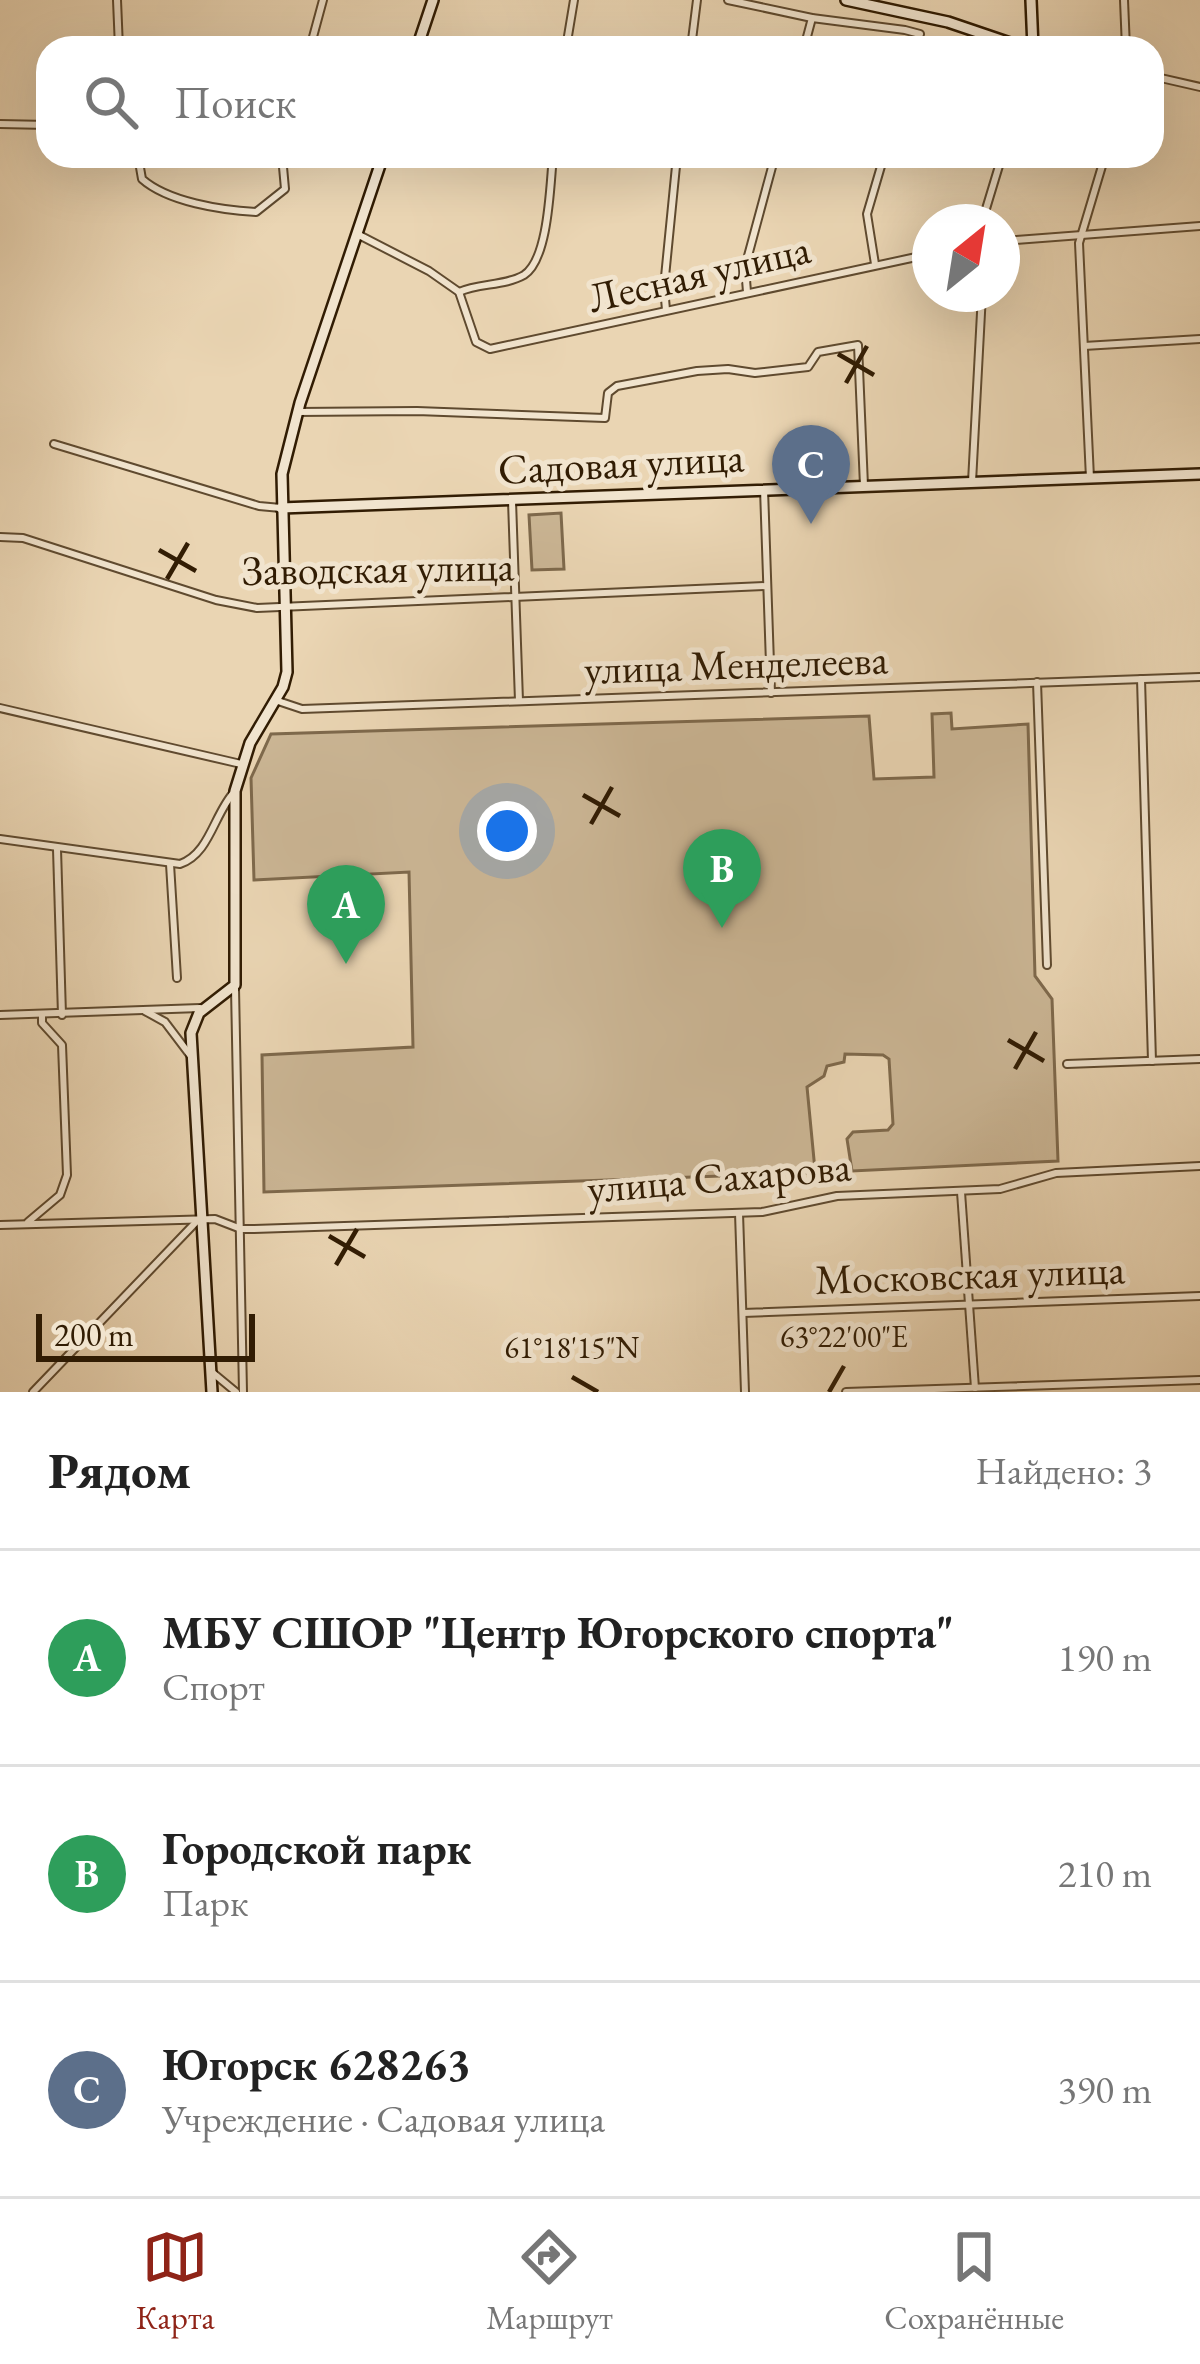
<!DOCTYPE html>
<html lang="ru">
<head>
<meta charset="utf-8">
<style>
  :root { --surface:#fff; --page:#f2f2f2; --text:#222; --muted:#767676; --line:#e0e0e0; --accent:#8f2418 }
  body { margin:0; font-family:"EB Garamond",serif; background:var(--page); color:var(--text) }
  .compass { position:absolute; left:912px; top:204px; width:108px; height:108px; border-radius:50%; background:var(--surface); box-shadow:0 12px 48px #0002; rotate:30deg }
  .scale { position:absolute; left:36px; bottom:30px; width:219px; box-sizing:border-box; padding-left:12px; border:6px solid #311c03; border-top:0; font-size:33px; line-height:42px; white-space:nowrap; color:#311c03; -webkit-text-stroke:9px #f1e4ce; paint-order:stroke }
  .you { position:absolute; left:507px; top:831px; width:42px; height:42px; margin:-30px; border:9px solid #fff; border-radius:50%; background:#1a73e8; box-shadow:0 0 0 18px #1a73e833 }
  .badge { display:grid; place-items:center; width:78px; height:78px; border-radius:50%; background:var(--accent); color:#fff; font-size:39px; font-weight:700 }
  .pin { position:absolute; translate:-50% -99px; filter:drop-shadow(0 3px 6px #0008) }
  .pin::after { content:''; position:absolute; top:63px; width:42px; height:36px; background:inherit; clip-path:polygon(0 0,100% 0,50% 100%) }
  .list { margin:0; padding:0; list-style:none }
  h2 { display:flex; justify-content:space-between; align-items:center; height:156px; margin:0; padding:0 48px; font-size:51px }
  h2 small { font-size:39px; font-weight:400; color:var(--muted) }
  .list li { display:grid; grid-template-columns:78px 1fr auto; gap:36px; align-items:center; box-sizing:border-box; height:216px; padding:0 48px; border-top:3px solid var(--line) }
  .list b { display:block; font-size:45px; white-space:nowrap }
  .list p { margin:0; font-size:39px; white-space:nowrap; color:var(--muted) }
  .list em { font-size:39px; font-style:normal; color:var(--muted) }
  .icon { flex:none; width:66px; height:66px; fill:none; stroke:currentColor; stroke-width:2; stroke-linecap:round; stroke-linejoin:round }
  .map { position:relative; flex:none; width:1200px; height:1392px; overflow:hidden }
  .search { position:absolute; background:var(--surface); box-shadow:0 12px 48px #0002; left:36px; right:36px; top:36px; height:132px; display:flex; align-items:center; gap:30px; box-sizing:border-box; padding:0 42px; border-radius:36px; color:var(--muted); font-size:45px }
  .sheet { height:804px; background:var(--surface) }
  nav { display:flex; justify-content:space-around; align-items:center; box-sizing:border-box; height:168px; border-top:3px solid var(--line); background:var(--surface); font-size:33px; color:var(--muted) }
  nav a { display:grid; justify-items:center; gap:6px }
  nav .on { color:var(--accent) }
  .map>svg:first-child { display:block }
</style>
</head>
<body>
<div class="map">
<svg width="1200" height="1392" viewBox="0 0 1200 1392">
  <rect width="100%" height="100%" fill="#ead5b3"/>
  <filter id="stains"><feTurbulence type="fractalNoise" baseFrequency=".00167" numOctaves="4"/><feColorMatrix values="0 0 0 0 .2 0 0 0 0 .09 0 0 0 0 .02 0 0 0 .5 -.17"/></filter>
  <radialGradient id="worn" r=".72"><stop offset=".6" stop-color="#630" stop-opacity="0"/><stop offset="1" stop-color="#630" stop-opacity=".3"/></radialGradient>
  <g fill="#cbb695" stroke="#7e694c" stroke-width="3">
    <path d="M 561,513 L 564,569 L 532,570 L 529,515 Z"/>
    <path d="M 951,713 L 952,729 L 1028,724 L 1035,976 L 1052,999 L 1058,1161 L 852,1171 L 847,1139 L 853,1132 L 888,1130 L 893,1124 L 889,1059 L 883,1055 L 845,1054 L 844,1062 L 827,1066 L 824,1076 L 807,1087 L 815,1170 L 809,1173 L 264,1192 L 262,1055 L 413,1047 L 409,872 L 254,880 L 251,778 L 271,734 L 869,716 L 874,779 L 934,777 L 932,714 Z"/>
  </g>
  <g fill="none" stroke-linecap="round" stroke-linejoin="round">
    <defs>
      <g id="street">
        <path d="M 117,0 L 119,48"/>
        <path d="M 728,0 L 812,18 L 905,30 L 920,34 L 916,48"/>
        <path d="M 1124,0 L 1126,48"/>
        <path d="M 310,48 L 323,0"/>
        <path d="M 566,48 L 574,0"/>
        <path d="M 691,48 L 697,0"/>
        <path d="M 804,48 L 812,18"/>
        <path d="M 1152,76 L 1200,87"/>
        <path d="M 0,124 L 48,125"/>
        <path d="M 138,156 L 142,179 C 168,202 221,210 256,212 L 285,189 L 282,156"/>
        <path d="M 982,222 L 1002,156"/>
        <path d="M 359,235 L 429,271 L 459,292 L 476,342 L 490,349 L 930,254"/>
        <path d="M 1002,241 L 1200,226"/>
        <path d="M 875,264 L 867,214 L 884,156"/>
        <path d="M 459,292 C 479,283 505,286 524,275 C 549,259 550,184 553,156"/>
        <path d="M 747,292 L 745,267 L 775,156"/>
        <path d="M 666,310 L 664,287 L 677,156"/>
        <path d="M 1084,346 L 1200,339"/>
        <path d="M 297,412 L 417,411 L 605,418 L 608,393 L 617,386 L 697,371 L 728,369 L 755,373 L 808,367 L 818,352 L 858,345 L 864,486"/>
        <path d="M 54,444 L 259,506 L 281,508"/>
        <path d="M 1090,478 L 1079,243 L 1105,156"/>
        <path d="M 972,482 L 982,294"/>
        <path d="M 764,489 L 771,693"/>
        <path d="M 512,501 L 519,701"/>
        <path d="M 0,537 L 23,538 L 216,600 L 257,608 L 766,586"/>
        <path d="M 1141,679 L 1152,1061"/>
        <path d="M 1037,682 L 1047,965"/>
        <path d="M 275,700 L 302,709 L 1200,677"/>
        <path d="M 0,708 L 241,764"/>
        <path d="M 0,839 L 180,864 C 210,854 214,813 235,791"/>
        <path d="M 57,849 L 62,1015"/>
        <path d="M 170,864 L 177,978"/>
        <path d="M 235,988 L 243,1392"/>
        <path d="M 145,1011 L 165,1022 L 190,1055"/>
        <path d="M 0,1015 L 200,1008"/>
        <path d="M 1067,1064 L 1200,1059"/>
        <path d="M 961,1192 L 975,1388"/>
        <path d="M 739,1213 L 745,1392"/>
        <path d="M 28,1222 L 60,1195 L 67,1175 L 62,1045 L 42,1023 L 42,1015"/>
        <path d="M 0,1225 L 215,1219 L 241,1229 L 254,1229 L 762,1212 L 837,1196 L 1000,1189 L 1056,1173 L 1200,1166"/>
        <path d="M 743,1313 L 1200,1296"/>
        <path d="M 213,1373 L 236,1392"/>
        <path d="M 33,1392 L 197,1221"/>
        <path d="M 846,1392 L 1200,1380"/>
      </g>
      <g id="secondary">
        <path d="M 846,0 L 948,22 L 1025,48"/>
        <path d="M 1031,0 L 1033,48"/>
        <path d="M 417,48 L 433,0"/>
        <path d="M 281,508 L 1200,474"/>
        <path d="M 212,1392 L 191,1033 L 199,1013 L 235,985 L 235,791 L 250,743 L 283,687 L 287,672 L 282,474 L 300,403 L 383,156"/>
      </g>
    </defs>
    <use href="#street" stroke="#5f4a2f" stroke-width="10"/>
    <use href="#secondary" stroke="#311c03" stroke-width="14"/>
    <use href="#street" stroke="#f1e4ce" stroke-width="6"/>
    <use href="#secondary" stroke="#f1e4ce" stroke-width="9"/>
  </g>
  <path fill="none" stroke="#311c03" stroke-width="4.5" d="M 838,354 L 874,375M 846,383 L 867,346M 159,550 L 196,571M 167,579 L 188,543M 583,795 L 620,816M 591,824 L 612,787M 1008,1040 L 1044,1061M 1015,1069 L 1036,1032M 329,1236 L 365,1257M 336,1265 L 357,1229M 572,1377 L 598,1392M 829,1392 L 844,1366"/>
  <g text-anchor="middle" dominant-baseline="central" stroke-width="10" stroke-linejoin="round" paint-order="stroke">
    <g font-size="42" fill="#311c03" stroke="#f1e4ce">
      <text transform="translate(699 273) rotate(-13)">Лесная улица</text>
      <text transform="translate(621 463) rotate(-3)">Садовая улица</text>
      <text transform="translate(378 568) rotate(-1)">Заводская улица</text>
      <text transform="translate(736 664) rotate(-2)">улица Менделеева</text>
      <text transform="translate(719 1177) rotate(-5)">улица Сахарова</text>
      <text transform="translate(970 1274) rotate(-2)">Московская улица</text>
    </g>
  </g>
  <g font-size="30" text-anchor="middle" fill="#311c03" stroke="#f1e4ce" stroke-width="10" stroke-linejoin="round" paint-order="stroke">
    <text x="844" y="1347">63°22'00"E</text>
    <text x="572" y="1358">61°18'15"N</text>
  </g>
  <rect width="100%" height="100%" filter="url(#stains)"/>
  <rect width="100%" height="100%" fill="url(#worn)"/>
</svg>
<svg class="compass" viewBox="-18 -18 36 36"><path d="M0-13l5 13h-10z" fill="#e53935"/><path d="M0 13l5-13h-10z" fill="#767676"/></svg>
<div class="scale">200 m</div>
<div class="you"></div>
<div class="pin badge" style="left:346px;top:964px;background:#2e9e5b">A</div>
<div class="pin badge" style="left:722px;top:928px;background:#2e9e5b">B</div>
<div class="pin badge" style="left:811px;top:524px;background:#5c6f8a">C</div>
<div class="search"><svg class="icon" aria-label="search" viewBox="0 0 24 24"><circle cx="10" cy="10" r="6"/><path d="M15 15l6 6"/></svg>Поиск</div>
</div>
<section class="sheet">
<h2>Рядом<small>Найдено: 3</small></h2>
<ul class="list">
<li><span class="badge" style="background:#2e9e5b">A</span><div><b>МБУ СШОР &quot;Центр Югорского спорта&quot;</b><p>Спорт</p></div><em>190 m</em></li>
<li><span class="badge" style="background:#2e9e5b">B</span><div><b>Городской парк</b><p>Парк</p></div><em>210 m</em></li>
<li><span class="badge" style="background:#5c6f8a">C</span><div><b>Югорск 628263</b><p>Учреждение · Садовая улица</p></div><em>390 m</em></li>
</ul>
</section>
<nav>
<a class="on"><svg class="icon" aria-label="map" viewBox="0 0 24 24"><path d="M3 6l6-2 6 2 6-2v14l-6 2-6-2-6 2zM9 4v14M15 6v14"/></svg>Карта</a>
<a><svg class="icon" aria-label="directions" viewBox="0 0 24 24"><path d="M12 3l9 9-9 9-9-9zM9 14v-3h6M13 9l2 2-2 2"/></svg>Маршрут</a>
<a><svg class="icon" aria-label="saved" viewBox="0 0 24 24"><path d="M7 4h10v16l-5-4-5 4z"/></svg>Сохранённые</a>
</nav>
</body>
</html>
